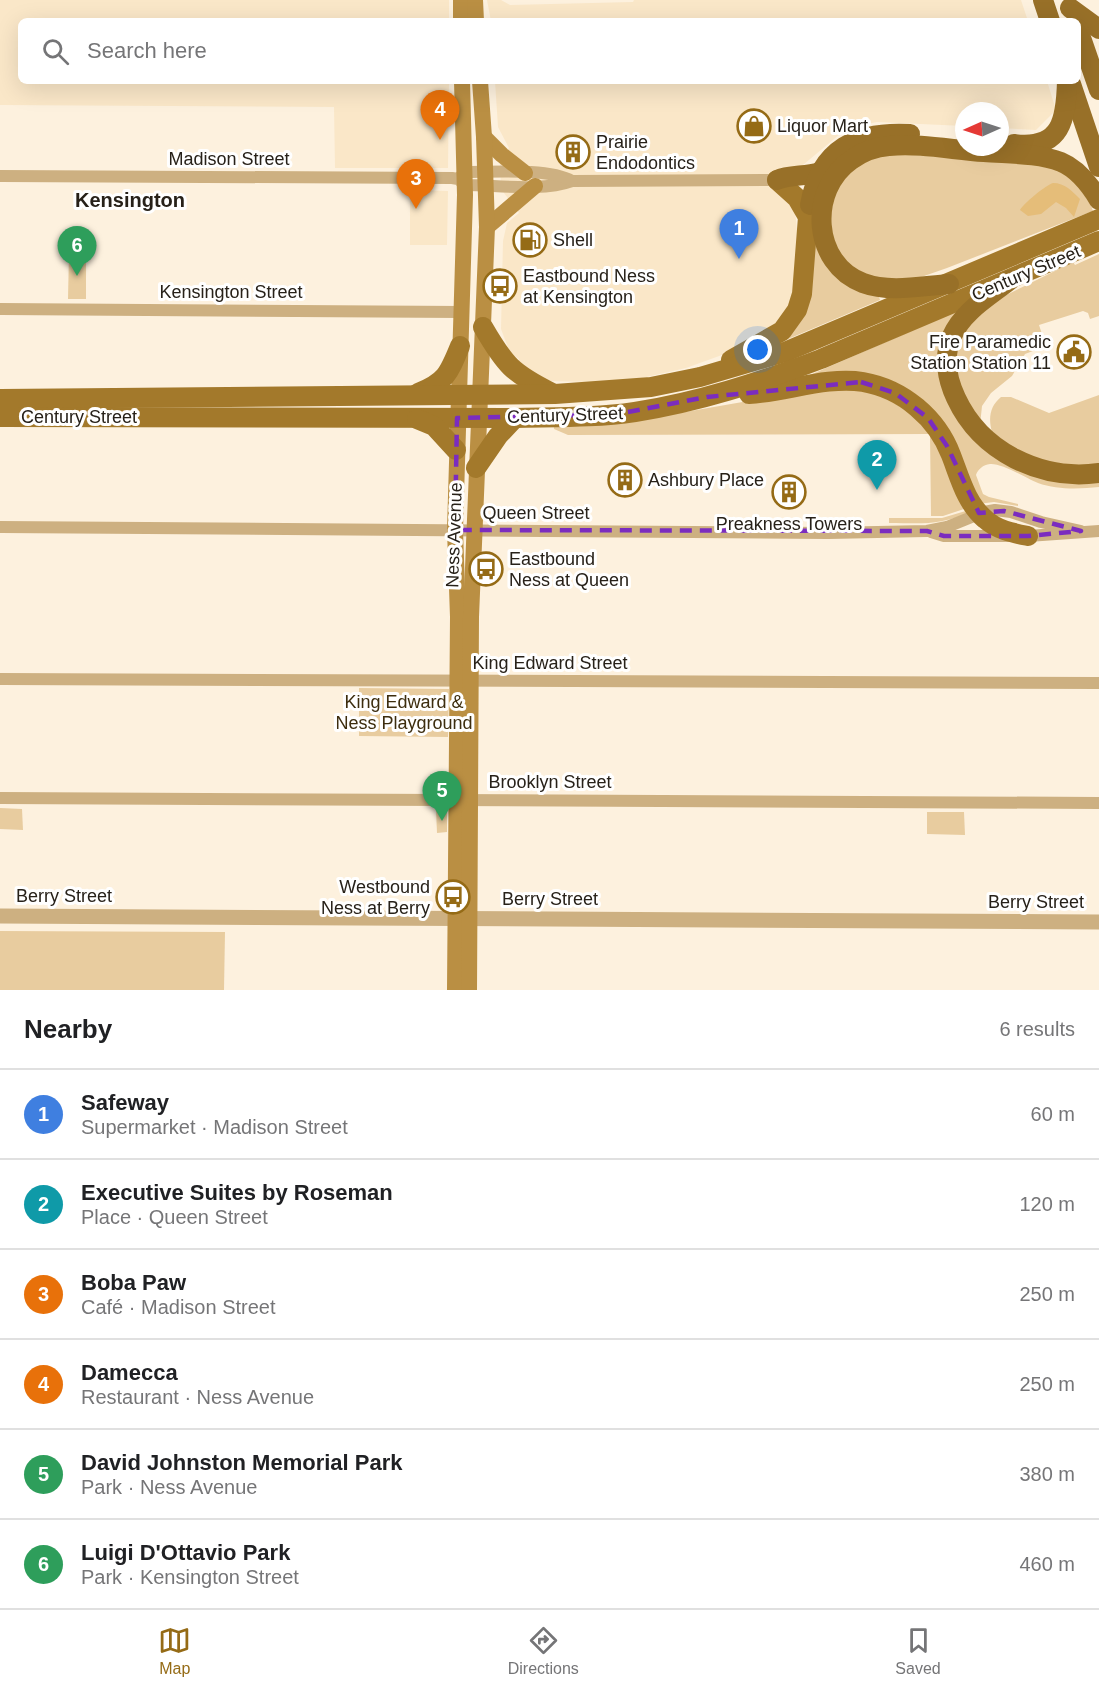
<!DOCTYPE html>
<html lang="en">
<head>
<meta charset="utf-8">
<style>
  :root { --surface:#fff; --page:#f6f6f6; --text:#202124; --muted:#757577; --line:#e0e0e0; --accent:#956b16 }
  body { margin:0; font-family:Helvetica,sans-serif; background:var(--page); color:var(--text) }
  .compass { position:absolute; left:955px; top:102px; width:54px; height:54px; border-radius:50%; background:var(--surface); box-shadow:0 6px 24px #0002; rotate:267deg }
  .you { position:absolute; left:758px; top:350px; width:21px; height:21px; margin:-15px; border:4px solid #fff; border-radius:50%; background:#1a73e8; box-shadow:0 0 0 9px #1a73e833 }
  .badge { display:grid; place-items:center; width:39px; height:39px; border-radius:50%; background:var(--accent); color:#fff; font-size:20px; font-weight:700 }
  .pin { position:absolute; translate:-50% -50px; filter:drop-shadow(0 2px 3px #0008) }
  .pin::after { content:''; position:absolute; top:32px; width:21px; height:18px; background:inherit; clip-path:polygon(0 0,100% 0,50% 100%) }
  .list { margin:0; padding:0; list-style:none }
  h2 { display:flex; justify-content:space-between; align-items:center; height:78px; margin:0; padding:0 24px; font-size:26px }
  h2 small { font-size:20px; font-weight:400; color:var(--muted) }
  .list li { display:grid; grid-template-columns:39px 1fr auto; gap:18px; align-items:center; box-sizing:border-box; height:90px; padding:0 24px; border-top:2px solid var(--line) }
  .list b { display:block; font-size:22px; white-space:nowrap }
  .list p { margin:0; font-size:20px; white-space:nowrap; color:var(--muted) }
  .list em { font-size:20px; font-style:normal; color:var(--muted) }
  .icon { flex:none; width:33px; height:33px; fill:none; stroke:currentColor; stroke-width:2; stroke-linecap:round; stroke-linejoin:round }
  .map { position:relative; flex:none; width:1099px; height:990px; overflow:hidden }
  .search { position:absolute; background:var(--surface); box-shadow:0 6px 24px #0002; left:18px; right:18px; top:18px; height:66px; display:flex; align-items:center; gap:15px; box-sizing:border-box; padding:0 21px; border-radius:9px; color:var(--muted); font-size:22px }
  .sheet { height:618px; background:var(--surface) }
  nav { display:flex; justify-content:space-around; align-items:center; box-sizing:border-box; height:84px; border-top:2px solid var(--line); background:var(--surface); font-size:16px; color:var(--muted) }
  nav a { display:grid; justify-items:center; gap:3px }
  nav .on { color:var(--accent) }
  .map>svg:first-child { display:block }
</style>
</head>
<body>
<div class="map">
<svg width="1099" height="990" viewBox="0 0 1099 990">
  <rect width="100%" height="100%" fill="#fdf1de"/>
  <g fill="#fae7c8">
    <path d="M 0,0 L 449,0 L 449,21 L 21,21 L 21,81 L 449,81 L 448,168 L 335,168 L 334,107 L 0,105 Z"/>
    <path d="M 487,0 L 501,0 L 510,5 L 633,2 L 634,0 L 1021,0 L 1028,21 L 491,21 Z"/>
    <path d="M 495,81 L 1047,81 L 1056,110 L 1036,130 L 1000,128 L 1000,111 L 964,111 L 964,126 L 877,122 L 856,126 L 840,134 L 797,170 L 791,171 L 799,249 L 796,287 L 785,314 L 769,330 L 733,351 L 686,368 L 642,378 L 590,382 L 550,381 L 515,364 L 519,359 L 510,353 L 501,329 L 503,241 L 507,223 L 519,213 L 501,189 L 500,160 L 509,148 L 498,127 Z"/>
    <path d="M 410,190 L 448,191 L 447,245 L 410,245 Z"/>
  </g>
  <g fill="#e8cc9f">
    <path d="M 875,153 L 1041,162 L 1068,171 L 1091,205 L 1093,211 L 947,268 L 904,283 L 891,283 L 851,270 L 827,233 L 837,181 Z"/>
    <path d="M 845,157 L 819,241 L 878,294 L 880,300 L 774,345 L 782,336 L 812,229 Z"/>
    <path d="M 69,253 L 86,254 L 86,299 L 68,299 Z"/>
    <path d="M 1099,254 L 1099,316 L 1090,319 L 1088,313 L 1083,311 L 1039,325 L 1046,346 L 1025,354 L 1012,376 L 991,393 L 982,406 L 980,425 L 959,396 L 954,343 L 988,304 L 1073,262 L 1075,265 Z"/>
    <path d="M 957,311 L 944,344 L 979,440 L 1099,477 L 1099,487 C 1080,489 1057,490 1038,483 C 1026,478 1002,463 990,464 C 983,465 978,469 976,475 L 983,494 L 989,497 L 1018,504 L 1018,506 L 994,502 L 978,504 L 925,407 L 810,375 Z"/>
    <path d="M 870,388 L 928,424 L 967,508 L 943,516 L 931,516 L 930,434 L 568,435 L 554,429 L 554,427 L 645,419 L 805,391 Z"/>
    <path d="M 1099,395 L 1099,467 L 1031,461 L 992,432 C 988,418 990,406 1001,397 L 1011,397 L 1049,413 Z"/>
    <path d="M 969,510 L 970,512 C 939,526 922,523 889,523 L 889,518 L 942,518 Z"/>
    <path d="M 359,688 L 449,689 L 448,737 L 359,736 Z"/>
    <path d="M 0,808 L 22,809 L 23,830 L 0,829 Z"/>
    <path d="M 436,810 L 447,810 L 447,832 L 437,833 Z"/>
    <path d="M 927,812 L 964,812 L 965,835 L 927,834 Z"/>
    <path d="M 0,931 L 225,932 L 224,990 L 0,990 Z"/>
  </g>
  <path fill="#e5bd79" d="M 1053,183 C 1065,183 1072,191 1080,199 L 1074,217 L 1066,208 L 1056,202 L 1041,214 L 1028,216 L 1020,210 C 1023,204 1046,185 1053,183 Z"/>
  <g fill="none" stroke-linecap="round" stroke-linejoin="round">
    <g stroke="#cdb081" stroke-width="12">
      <path d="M 0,176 L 452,178 L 458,179 L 465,185 C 497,185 542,192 572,181 L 777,180"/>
      <path d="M 460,177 L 465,172 C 493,172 549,168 572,181"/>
      <path d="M 0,309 L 462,312"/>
      <path d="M 0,527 L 828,533 L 927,531 L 947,527 L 984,512 L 995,510 L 1011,512 L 1041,522 L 1081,531"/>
      <path d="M 931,532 L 944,536 L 1028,536 L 1099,531"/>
      <path d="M 0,679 L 1099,683"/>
      <path d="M 0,798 L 1099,803"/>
    </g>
    <path stroke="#cdb081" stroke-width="15" d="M 0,916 L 1099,922"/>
    <g stroke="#ba8f43" stroke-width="16">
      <path d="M 461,0 L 461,21"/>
      <path d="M 475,0 L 476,21"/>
      <path d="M 484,137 L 502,155 L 525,173"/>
      <path d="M 487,227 L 535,186"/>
      <path d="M 455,990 L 458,617 L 455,530 L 465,195 L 462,81"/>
      <path d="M 469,990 L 471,617 L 487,227 L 484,137 L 480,81"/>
    </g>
    <g stroke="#a3792b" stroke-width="20">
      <path d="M 483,327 C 505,365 512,373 552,393"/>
      <path d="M 731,360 L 782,331 L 797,310 L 802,294 L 808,217 L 797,198 L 777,180"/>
      <path d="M 418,393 C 446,382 449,373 460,346"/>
      <path d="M 749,394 C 785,392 828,376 863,382 C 903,389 937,418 951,455 C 960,478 966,503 985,519 C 997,530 1013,533 1028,536"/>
      <path d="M 0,399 L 555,394 L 651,387 L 700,377 L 785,352 L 1099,219"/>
      <path d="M 0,417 L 515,418 C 555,417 595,418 635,412 C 699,402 760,382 821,359 L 1099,241"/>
      <path d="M 417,419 L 434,426 L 456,450"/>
      <path d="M 476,468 L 498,436 L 515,418"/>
    </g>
    <g stroke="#987028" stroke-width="20">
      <path d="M 1043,0 L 1050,21"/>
      <path d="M 1070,8 L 1099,29"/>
      <path d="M 1078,29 L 1099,90"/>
      <path d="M 1071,84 L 1099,167"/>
      <path d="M 1014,144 C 1062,150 1066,119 1067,81"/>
      <path d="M 777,180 C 790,174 805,177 820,172"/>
      <path d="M 810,205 C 820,148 857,131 910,134"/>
      <path d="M 1010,280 C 990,296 963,311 952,336 C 943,356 947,379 956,398 C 981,452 1041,481 1099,473"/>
      <path d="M 949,284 C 921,286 890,293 863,283 C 812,264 808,190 851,160 C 862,152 875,147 889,146 C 920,143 953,150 984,152 C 1008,154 1038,153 1061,162 C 1078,169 1090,185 1099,200"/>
    </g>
  </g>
  <path fill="none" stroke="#7b2cbf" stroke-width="4.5" stroke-dasharray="12 8" stroke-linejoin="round" d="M 861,382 L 895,393 L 928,418 L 947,446 L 979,513 L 1004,511 L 1081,531 L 1028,536 L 944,536 L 927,531 L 455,530 L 457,418 L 617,414 L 707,397 Z"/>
  <defs>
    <symbol id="shop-ring" viewBox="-11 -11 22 22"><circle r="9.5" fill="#fff" stroke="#956b16" stroke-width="1.5"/><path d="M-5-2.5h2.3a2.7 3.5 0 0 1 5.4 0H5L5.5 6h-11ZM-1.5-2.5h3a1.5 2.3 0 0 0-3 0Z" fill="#956b16"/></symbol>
    <symbol id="building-ring" viewBox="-11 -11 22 22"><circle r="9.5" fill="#fff" stroke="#956b16" stroke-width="1.5"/><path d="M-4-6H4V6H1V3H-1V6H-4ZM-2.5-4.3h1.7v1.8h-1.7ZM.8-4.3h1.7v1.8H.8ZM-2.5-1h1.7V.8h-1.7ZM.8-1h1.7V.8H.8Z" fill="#956b16"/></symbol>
    <symbol id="fuel-ring" viewBox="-11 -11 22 22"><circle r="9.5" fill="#fff" stroke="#956b16" stroke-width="1.5"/><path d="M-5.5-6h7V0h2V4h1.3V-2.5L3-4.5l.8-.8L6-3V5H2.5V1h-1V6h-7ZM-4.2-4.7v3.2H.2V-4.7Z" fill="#956b16"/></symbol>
    <symbol id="bus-ring" viewBox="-11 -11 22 22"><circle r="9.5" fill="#fff" stroke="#956b16" stroke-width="1.5"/><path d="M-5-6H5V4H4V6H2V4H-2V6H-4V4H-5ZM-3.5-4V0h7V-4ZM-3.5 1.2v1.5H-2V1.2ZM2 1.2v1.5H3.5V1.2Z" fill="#956b16"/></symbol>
    <symbol id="civic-ring" viewBox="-11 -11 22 22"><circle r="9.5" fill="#fff" stroke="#956b16" stroke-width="1.5"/><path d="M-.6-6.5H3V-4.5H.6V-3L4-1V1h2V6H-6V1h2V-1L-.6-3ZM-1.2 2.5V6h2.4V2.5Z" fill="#956b16"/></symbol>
  </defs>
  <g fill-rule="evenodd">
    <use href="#shop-ring" x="735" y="107" width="38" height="38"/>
    <use href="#building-ring" x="554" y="133" width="38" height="38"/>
    <use href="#fuel-ring" x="511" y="221" width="38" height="38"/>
    <use href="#bus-ring" x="481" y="267" width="38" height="38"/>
    <use href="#civic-ring" x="1055" y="333" width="38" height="38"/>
    <use href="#building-ring" x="606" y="461" width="38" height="38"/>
    <use href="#building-ring" x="770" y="473" width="38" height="38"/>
    <use href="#bus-ring" x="467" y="550" width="38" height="38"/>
    <use href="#bus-ring" x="434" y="878" width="38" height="38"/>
  </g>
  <g text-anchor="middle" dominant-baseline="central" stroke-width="6" stroke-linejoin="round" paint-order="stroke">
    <g font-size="18" fill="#272119" stroke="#fff" text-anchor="start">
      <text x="777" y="126">Liquor Mart</text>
      <text x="596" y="142">Prairie<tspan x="596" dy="21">Endodontics</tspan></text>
      <text x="553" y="240">Shell</text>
      <text x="523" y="276">Eastbound Ness<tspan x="523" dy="21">at Kensington</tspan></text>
      <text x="1051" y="342" text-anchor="end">Fire Paramedic<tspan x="1051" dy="21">Station Station 11</tspan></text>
      <text x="648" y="480">Ashbury Place</text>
      <text x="789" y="524" text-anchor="middle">Preakness Towers</text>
      <text x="509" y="559">Eastbound<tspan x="509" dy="21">Ness at Queen</tspan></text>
      <text x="430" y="887" text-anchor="end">Westbound<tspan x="430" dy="21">Ness at Berry</tspan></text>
    </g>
    <g font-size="18" fill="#272119" stroke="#fff">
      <text x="229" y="159">Madison Street</text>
      <text transform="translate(1026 273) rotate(-23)">Century Street</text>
      <text x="231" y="292">Kensington Street</text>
      <text transform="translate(565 415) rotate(-2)">Century Street</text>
      <text x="79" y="417">Century Street</text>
      <text x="536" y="513">Queen Street</text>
      <text transform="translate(454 535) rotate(-88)">Ness Avenue</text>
      <text x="550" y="663">King Edward Street</text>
      <text x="550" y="782">Brooklyn Street</text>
      <text x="64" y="896">Berry Street</text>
      <text x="550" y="899">Berry Street</text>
      <text x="1036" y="902">Berry Street</text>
    </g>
    <g font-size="18" fill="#3d2d0e" stroke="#fff">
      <text x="404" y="702">King Edward &amp;<tspan x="404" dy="21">Ness Playground</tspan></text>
    </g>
    <g font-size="20" font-weight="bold" fill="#272119" stroke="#fff">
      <text x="130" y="200">Kensington</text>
    </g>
  </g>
</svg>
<svg class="compass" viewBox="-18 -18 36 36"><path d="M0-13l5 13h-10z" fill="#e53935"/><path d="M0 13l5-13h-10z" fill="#757577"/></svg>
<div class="you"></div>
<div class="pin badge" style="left:739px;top:259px;background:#3f7fe0">1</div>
<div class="pin badge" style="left:877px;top:490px;background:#0f9aa8">2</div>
<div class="pin badge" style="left:416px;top:209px;background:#e8710a">3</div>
<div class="pin badge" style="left:440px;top:140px;background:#e8710a">4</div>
<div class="pin badge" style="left:442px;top:821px;background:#2e9e5b">5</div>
<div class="pin badge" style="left:77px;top:276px;background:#2e9e5b">6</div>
<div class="search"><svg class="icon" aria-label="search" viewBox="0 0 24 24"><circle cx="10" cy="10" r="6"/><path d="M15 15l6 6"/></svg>Search here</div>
</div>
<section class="sheet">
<h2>Nearby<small>6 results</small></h2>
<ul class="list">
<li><span class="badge" style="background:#3f7fe0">1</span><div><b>Safeway</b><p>Supermarket · Madison Street</p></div><em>60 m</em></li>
<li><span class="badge" style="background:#0f9aa8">2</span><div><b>Executive Suites by Roseman</b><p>Place · Queen Street</p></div><em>120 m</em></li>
<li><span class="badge" style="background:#e8710a">3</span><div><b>Boba Paw</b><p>Café · Madison Street</p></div><em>250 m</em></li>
<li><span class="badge" style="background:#e8710a">4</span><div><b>Damecca</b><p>Restaurant · Ness Avenue</p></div><em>250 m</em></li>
<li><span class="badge" style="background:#2e9e5b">5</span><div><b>David Johnston Memorial Park</b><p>Park · Ness Avenue</p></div><em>380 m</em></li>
<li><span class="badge" style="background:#2e9e5b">6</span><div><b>Luigi D'Ottavio Park</b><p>Park · Kensington Street</p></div><em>460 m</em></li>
</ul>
</section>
<nav>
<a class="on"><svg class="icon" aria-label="map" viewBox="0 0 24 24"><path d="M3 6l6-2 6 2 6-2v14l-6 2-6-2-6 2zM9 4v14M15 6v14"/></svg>Map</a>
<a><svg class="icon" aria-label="directions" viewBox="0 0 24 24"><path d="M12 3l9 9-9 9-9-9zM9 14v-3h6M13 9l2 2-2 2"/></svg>Directions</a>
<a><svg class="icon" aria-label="saved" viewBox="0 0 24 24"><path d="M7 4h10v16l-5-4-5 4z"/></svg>Saved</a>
</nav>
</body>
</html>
